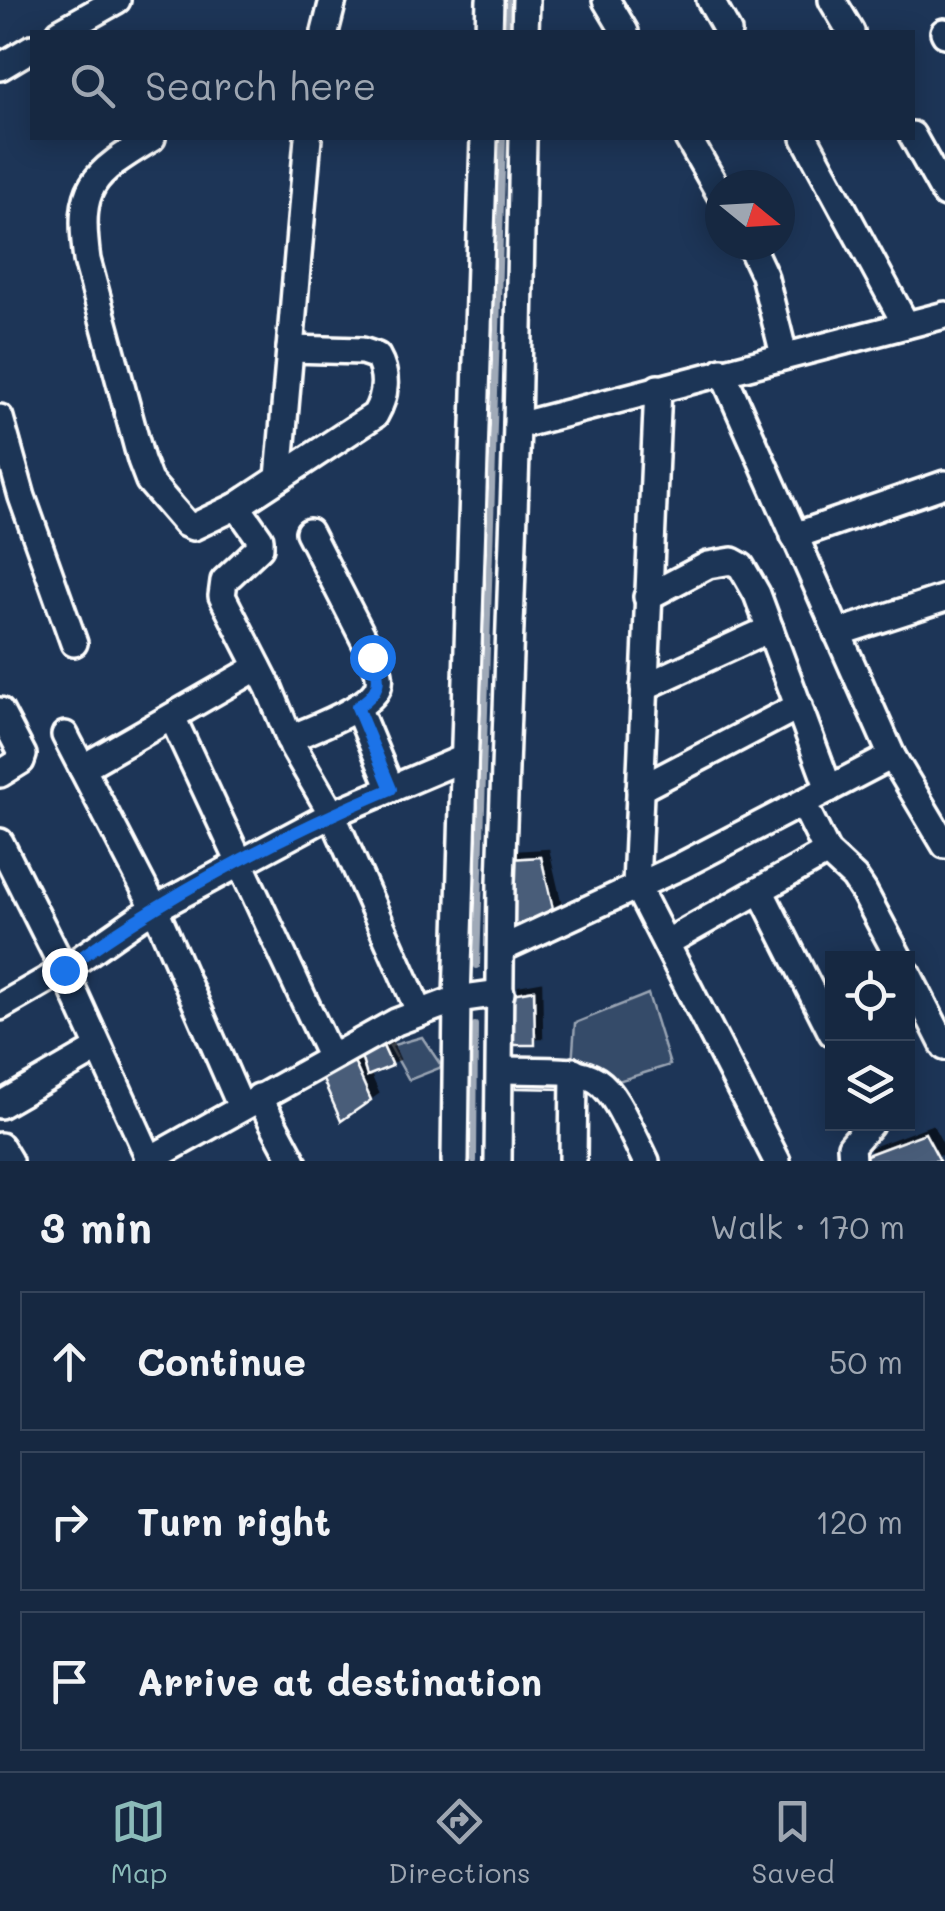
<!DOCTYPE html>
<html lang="en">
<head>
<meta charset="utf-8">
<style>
  :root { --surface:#162841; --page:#1f3048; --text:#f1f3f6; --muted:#9ea6b1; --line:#35445a; --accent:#8bbbb9 }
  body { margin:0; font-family:Mali,sans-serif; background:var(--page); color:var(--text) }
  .controls { position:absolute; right:30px; bottom:30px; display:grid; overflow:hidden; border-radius:0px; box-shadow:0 5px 25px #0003 }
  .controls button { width:90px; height:90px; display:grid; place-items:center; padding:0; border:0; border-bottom:2px solid var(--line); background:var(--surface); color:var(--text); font:50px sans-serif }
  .compass { position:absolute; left:705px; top:170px; width:90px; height:90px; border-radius:50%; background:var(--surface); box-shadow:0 5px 25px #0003; rotate:108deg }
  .stop { position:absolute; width:30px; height:30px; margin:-22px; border:8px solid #1a73e8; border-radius:50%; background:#fff }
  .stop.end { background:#1a73e8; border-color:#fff; box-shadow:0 2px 10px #0008 }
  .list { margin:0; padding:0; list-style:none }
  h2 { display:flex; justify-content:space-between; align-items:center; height:130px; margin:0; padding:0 40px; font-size:42px }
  h2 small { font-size:32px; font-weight:400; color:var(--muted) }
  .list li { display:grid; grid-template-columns:65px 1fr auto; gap:30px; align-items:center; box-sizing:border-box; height:140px; margin:0 20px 20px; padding:0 20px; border:2px solid var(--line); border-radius:0px }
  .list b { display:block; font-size:38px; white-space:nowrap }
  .list em { font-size:32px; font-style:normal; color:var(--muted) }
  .icon { flex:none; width:55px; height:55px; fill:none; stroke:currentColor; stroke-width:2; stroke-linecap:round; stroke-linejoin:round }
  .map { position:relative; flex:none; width:945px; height:1161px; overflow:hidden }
  .search { position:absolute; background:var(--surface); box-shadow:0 5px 25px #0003; left:30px; right:30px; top:30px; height:110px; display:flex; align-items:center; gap:25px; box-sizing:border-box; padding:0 35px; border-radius:0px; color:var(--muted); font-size:38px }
  .sheet { height:610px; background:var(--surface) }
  nav { display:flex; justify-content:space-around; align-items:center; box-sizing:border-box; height:140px; border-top:2px solid var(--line); background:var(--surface); font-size:28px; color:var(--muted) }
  nav a { display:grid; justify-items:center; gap:5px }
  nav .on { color:var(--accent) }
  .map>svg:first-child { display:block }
</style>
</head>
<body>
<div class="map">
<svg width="945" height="1161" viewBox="0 0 945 1161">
  <defs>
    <filter id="shadow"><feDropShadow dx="7" dy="-7" stdDeviation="0" flood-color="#0009"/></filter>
  </defs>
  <rect width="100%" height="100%" fill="#1d3557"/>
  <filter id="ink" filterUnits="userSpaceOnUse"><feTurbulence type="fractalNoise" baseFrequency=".01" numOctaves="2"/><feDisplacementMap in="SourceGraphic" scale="20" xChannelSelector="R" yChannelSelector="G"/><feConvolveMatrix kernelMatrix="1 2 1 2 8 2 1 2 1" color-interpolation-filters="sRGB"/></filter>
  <g filter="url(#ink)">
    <g fill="#364b69" stroke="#9aa5b4" stroke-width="2.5">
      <path d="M 648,994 L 670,1065 L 615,1082 L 572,1065 L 575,1023 Z"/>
      <path d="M 422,1037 L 442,1067 L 409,1080 L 390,1046 Z"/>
    </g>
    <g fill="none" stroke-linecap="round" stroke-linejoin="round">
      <g stroke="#a0aab8" stroke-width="6">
        <path d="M 507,32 L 508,0"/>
        <path d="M 477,966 L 503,138"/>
        <path d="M 474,1161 L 475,1025"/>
      </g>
    </g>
    <g fill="#4a5d79" stroke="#fff" stroke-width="2.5" filter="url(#shadow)">
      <path d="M 541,857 L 553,909 L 514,930 L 511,859 Z"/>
      <path d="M 534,990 L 535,1045 L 514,1045 L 512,994 Z"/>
      <path d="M 382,1044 L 392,1066 L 367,1076 L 360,1053 Z"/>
      <path d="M 350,1053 L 371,1100 L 341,1121 L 316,1064 Z"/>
      <path d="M 517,1078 L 564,1079 L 564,1089 L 516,1088 Z"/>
      <path d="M 925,1133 L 940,1161 L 866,1161 L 864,1156 Z"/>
    </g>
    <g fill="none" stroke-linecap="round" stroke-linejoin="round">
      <defs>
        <g id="minor">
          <path d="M 606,0 L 625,32"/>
          <path d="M 710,0 L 728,32"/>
          <path d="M 832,0 L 851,32"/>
          <path d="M 60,32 L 117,0"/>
          <path d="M 325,32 L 333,0"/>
          <path d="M 489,32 L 490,0"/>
          <path d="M 525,32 L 526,0"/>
          <path d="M 944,32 L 945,34"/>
          <path d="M 0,67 L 32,48"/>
          <path d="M 912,135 L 945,194"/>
          <path d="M 152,138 C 91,175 77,185 87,260 L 141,460 L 149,481 L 186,524 L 193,527 L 237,506 L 375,415 C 386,396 388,375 377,356 L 362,351 L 290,349"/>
          <path d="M 688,138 L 720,194"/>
          <path d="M 805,138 L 906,325"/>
          <path d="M 750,245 L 764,275 L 784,355"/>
          <path d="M 722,371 L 892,756 L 945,845"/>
          <path d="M 658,388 L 636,885 L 777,1161"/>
          <path d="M 0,418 L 22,497 L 74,643"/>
          <path d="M 517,426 L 945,315"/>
          <path d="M 279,478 L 308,138"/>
          <path d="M 237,506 L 260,539 L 260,547 L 224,581 L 222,596 L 269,688 L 293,747 L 332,814 L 420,1013"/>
          <path d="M 794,536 L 945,484"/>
          <path d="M 647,597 L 708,565 L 732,561 L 741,566 L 757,594 L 829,789"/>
          <path d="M 837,633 L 945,598"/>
          <path d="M 644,687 L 770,629"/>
          <path d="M 357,707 L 391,789"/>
          <path d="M 0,711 L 23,755 L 21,761 L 0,774"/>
          <path d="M 172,717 L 330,1056"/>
          <path d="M 65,735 L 155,909 L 241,1107"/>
          <path d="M 289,739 C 311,729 369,709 378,687 C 382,677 377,667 373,657 L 309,532"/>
          <path d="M 82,768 L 258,667"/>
          <path d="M 640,789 L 799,706"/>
          <path d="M 803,803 L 827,852 L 854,877 L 864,892 L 899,958"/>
          <path d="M 0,842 L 64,970 L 150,1160"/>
          <path d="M 760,890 L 832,1033"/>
          <path d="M 666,943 L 827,852"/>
          <path d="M 501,949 L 681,866 L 892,756"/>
          <path d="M 908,974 L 945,1047"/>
          <path d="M 0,1007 L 64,970 L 140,917 L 242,862 L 332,814 L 464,758"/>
          <path d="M 500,1070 C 607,1071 599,1064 646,1161"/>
          <path d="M 259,1097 L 293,1161"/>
          <path d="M 0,1105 L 99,1048"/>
          <path d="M 0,1146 L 9,1161"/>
          <path d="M 147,1161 L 396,1022 L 457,999 L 501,993"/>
          <path d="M 455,1161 L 457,999 L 484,138"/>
          <path d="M 498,1161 L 501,882 L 517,426 L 523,138"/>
          <path d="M 573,1161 L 574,1071"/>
          <path d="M 852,1161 L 851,1146 L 870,1124"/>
        </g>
      </defs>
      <use href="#minor" stroke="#fff" stroke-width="32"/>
      <use href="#minor" stroke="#1d3557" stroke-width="25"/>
    </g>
  </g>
  <g fill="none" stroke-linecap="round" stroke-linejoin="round" filter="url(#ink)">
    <path stroke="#1a73e8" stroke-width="12" d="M 64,970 C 162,896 278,837 391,789 L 357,707 C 379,693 383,681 372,657"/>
  </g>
</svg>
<div class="controls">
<button><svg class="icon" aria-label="locate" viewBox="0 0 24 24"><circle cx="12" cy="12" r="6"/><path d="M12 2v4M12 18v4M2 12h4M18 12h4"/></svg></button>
<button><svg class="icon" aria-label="layers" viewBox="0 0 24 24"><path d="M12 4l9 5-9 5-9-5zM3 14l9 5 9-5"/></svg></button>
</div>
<svg class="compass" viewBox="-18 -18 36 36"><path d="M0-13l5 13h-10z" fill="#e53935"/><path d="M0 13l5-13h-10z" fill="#9ea6b1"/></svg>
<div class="stop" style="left:372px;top:657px"></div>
<div class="stop end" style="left:64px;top:970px"></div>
<div class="search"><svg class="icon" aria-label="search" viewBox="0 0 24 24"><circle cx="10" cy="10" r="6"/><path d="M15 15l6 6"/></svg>Search here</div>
</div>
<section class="sheet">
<h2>3 min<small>Walk · 170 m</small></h2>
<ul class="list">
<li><svg class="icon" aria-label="ahead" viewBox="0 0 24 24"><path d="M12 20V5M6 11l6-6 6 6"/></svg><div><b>Continue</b></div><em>50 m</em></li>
<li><svg class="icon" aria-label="right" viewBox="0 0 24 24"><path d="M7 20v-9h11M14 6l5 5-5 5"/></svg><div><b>Turn right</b></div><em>120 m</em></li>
<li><svg class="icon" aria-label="arrive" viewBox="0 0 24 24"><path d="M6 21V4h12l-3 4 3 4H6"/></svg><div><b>Arrive at destination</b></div></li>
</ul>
</section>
<nav>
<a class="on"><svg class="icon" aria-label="map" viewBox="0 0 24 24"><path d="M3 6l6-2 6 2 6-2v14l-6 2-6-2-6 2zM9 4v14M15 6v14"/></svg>Map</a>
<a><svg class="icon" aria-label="directions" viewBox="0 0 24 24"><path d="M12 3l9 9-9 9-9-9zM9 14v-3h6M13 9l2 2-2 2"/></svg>Directions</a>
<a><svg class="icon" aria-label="saved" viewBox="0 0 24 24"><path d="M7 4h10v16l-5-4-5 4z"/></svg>Saved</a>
</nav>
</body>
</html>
